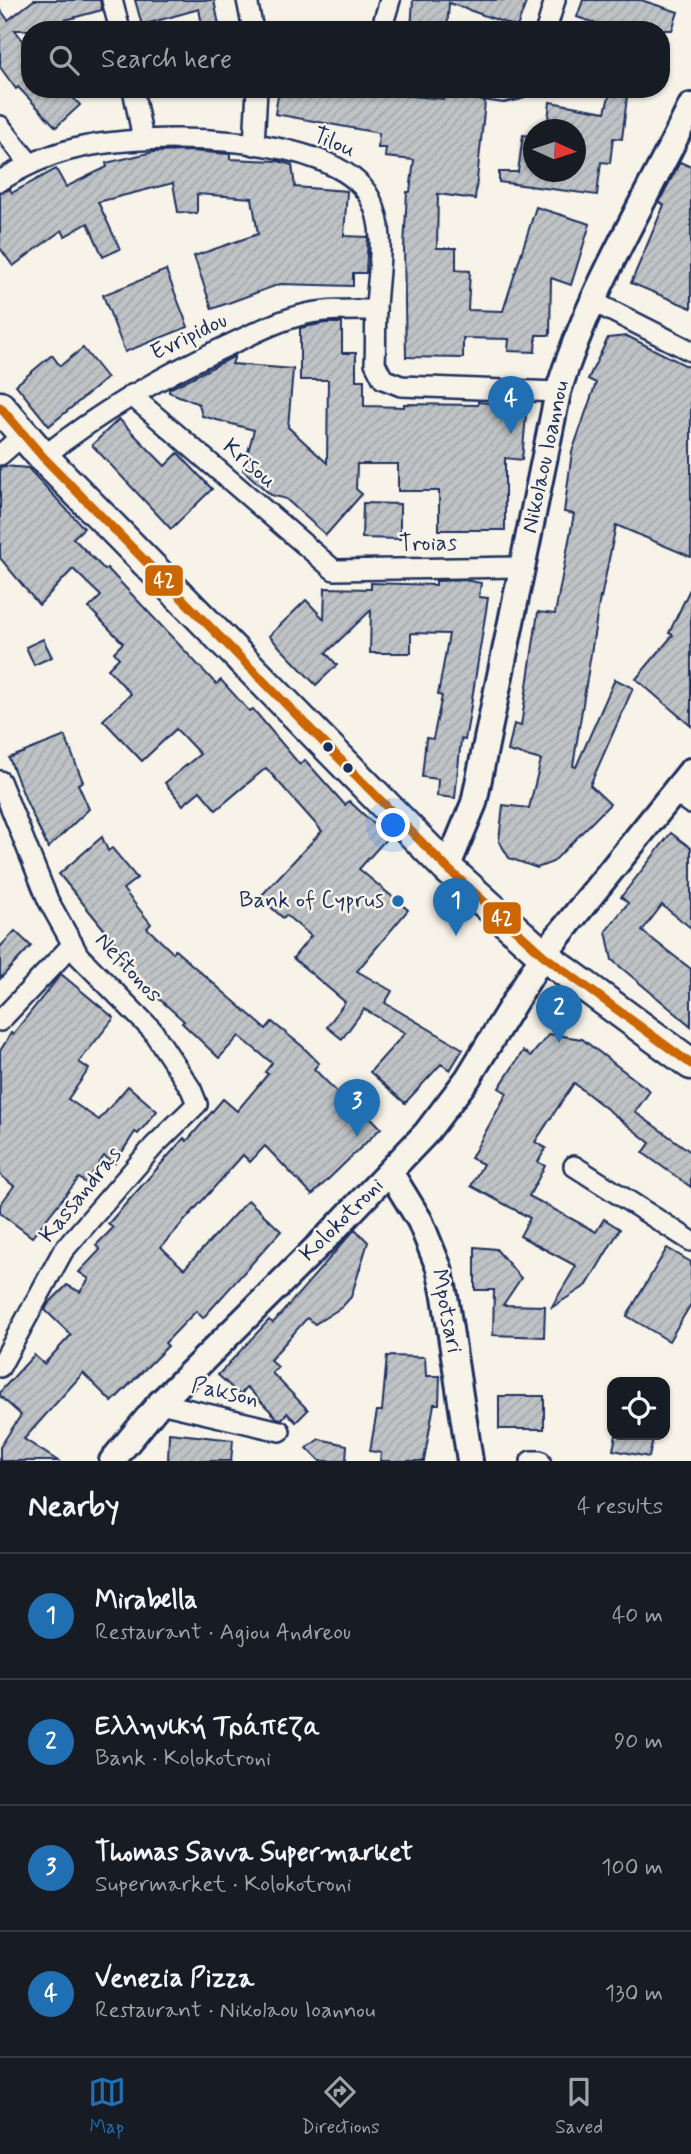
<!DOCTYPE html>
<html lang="en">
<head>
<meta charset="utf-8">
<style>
  :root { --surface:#171b24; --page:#242831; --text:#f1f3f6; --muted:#9ea1a6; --line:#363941; --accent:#1f6fb2 }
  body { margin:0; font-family:Mynerve,sans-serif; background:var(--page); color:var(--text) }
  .controls { position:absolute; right:21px; bottom:21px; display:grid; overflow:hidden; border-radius:14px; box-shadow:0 2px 5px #0004 }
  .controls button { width:63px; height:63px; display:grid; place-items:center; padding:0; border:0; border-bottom:2px solid var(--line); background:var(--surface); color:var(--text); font:35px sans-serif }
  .compass { position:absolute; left:523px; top:119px; width:63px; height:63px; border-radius:50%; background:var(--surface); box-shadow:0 2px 5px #0004; rotate:93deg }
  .you { position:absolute; left:394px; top:826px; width:24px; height:24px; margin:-18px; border:5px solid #fff; border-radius:50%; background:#1a73e8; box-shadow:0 0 0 10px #1a73e833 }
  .badge { display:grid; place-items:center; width:46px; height:46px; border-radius:50%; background:var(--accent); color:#fff; font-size:23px; font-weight:700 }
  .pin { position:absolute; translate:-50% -58px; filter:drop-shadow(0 2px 4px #0008) }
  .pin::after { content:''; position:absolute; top:37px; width:24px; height:21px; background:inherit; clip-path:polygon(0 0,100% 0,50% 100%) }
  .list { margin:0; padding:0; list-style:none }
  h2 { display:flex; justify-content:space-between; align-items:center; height:91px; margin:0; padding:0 28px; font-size:30px }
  h2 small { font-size:23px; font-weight:400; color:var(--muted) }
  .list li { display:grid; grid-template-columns:46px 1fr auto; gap:21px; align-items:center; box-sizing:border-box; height:126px; padding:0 28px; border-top:2px solid var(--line) }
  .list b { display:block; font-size:26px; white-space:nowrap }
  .list p { margin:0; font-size:23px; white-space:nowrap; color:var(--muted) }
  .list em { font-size:23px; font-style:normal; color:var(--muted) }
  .icon { flex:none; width:38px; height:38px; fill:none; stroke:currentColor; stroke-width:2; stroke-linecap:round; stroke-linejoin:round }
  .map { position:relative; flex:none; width:691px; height:1461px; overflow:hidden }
  .search { position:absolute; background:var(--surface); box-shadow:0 2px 5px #0004; left:21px; right:21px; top:21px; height:77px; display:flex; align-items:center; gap:18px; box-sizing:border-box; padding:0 24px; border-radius:28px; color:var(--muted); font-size:26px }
  .sheet { height:595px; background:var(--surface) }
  nav { display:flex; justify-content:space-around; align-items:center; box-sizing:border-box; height:98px; border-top:2px solid var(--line); background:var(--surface); font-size:19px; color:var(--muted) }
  nav a { display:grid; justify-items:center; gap:4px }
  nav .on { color:var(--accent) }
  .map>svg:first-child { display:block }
</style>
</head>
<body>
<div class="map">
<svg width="691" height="1461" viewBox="0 0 691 1461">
  <defs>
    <pattern id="building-hatch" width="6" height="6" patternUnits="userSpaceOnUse" patternTransform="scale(1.75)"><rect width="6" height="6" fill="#c0c3c5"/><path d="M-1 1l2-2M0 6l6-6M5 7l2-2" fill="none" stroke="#a4a8ac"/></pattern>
  </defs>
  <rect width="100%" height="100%" fill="#f7f3e8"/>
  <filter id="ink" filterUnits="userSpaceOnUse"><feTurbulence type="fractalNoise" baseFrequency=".0143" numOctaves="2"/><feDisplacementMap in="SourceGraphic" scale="14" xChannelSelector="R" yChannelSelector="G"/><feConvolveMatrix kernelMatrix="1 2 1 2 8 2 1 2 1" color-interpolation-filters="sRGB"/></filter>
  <g filter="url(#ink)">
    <g fill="url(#building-hatch)" stroke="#1b2f5e" stroke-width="2">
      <path d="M 34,0 L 100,0 L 102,10 L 28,30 L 15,30 L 30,50 L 30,89 L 65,89 L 80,105 L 56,127 L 18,87 L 16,89 L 0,67 L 0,9 L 8,20 Z"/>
      <path d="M 135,0 L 214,0 L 220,30 L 203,30 L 199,9 L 142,25 Z"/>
      <path d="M 413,0 L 527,0 L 517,27 L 449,3 L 447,30 L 411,30 Z"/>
      <path d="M 583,0 L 641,0 L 678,12 L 672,30 L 616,30 L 577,17 Z"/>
      <path d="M 279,89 L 360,89 L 360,91 L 443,99 L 443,92 L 472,95 L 476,99 L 485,102 L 475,199 L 438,194 L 437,248 L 456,248 L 456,270 L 470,271 L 468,310 L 503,311 L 536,207 L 590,224 L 571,285 L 551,278 L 550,335 L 536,335 L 535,352 L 508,351 L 509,339 L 463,338 L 463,358 L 406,357 L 404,247 L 407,192 L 410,192 L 414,160 L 385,157 L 386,148 L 378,148 L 379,133 L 275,114 Z"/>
      <path d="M 611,89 L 628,89 L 622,139 L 613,138 L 610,163 L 601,162 L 597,195 L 499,182 L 499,172 L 518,172 L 523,135 L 534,136 L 534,172 L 576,172 L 576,130 L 547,130 L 550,102 L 605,112 Z"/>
      <path d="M 190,151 L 230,154 L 230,159 L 278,161 L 292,165 L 295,187 L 347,191 L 344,236 L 368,237 L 366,273 L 353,273 L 353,286 L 280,284 L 212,309 L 194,256 L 258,234 L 252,198 L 197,194 L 197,213 L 178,212 L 173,183 L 98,202 L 120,249 L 103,257 L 88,223 L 65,236 L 62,230 L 13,266 L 0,248 L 0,193 L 10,189 L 12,193 L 56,169 L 66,187 L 107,167 L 106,163 L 153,152 Z"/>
      <path d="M 680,162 L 691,167 L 691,308 L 631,283 L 664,205 L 659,202 Z"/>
      <path d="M 166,270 L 188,327 L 125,352 L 103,295 Z"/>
      <path d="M 325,323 L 342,323 L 342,353 L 356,353 L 356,380 L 364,380 L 364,406 L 404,407 L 404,404 L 478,405 L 478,402 L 518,406 L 526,415 L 522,460 L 505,458 L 505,530 L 439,530 L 439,491 L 398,491 L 398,464 L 357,464 L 356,489 L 362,494 L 326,535 L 286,499 L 271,495 L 243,470 L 254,430 L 202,416 L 199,404 L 169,392 L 169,389 L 235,356 L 232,364 L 293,369 L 288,427 L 327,463 L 328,380 L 300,380 L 300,328 Z"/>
      <path d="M 627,336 L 691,368 L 691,557 L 616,525 L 601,598 L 600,597 L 573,766 L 576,767 L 615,679 L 633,688 L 590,785 L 610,804 L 553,862 L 537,868 L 509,858 L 499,841 L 503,805 L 529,808 L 541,760 L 508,751 L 514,724 L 521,726 L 538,612 L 555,614 L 574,514 L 564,512 L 572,452 L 596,383 L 588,379 L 608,338 Z"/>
      <path d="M 83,348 L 107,378 L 49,426 L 16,385 L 52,355 L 60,366 Z"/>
      <path d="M 119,419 L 165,466 L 178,453 L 212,489 L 171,529 L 92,445 Z"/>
      <path d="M 4,466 L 28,468 L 84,528 L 73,538 L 105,570 L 107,568 L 216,684 L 221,680 L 249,711 L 253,709 L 300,765 L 305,760 L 345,805 L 349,801 L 388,837 L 359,869 L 408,910 L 357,971 L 392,991 L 385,1003 L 463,1049 L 450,1070 L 441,1064 L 405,1103 L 370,1072 L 405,1033 L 364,1009 L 342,1039 L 327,1027 L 345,1002 L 293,958 L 311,936 L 286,915 L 283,918 L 260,897 L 322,831 L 266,768 L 216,810 L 200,791 L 183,805 L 165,783 L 200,754 L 176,729 L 142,761 L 103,720 L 131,694 L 108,669 L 119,658 L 114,652 L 123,643 L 89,608 L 101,596 L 73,569 L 39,605 L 0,558 L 0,467 Z"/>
      <path d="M 363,503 L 400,504 L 400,539 L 362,538 Z"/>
      <path d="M 464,580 L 481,583 L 479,597 L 488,598 L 469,718 L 465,740 L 461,739 L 455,798 L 437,796 L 438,779 L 422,777 L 426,738 L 433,739 L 442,696 L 438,695 L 449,634 L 411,633 L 411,653 L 370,653 L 371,610 L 326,653 L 337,665 L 316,685 L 269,636 L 306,600 L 324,619 L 325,588 L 371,589 L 371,583 L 436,585 L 436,581 Z"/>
      <path d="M 691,587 L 691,726 L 636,679 L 673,635 L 669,633 Z"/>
      <path d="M 43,639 L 52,657 L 34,665 L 26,647 Z"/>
      <path d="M 65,736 L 83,782 L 78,784 L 89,809 L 48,848 L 27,803 L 9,758 Z"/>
      <path d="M 671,833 L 691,848 L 691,928 L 662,905 L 642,931 L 691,969 L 691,1026 L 612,960 L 606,931 L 628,903 L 621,897 Z"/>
      <path d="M 102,837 L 108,851 L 112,848 L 137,878 L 123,889 L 151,924 L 147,928 L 173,953 L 175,950 L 266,1029 L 272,1022 L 302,1046 L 319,1063 L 314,1069 L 345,1100 L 350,1096 L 381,1128 L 312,1195 L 265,1146 L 250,1162 L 243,1155 L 161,1247 L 184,1269 L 248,1200 L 281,1231 L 203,1318 L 196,1311 L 165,1343 L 168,1346 L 112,1402 L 83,1373 L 24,1439 L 58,1461 L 0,1461 L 0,1447 L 21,1415 L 0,1396 L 0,1392 L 34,1355 L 44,1364 L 71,1335 L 45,1310 L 48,1304 L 67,1285 L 80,1292 L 89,1279 L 79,1272 L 100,1250 L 96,1245 L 113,1228 L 108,1224 L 184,1138 L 187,1141 L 223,1099 L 237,1111 L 268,1074 L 265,1072 L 272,1063 L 239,1036 L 219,1058 L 182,1023 L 184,1021 L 119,963 L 126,956 L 59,874 Z"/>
      <path d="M 15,931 L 31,946 L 0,979 L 0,947 Z"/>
      <path d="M 61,974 L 114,1018 L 79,1062 L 89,1069 L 68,1099 L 99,1120 L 128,1086 L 157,1111 L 138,1134 L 135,1132 L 115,1163 L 104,1156 L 86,1183 L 79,1178 L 32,1237 L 0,1213 L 0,1205 L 14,1186 L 0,1175 L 0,1051 L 11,1033 L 13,1034 Z"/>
      <path d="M 549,1034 L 582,1039 L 650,1091 L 635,1112 L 691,1152 L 691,1187 L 643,1153 L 650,1143 L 574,1083 L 535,1142 L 546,1148 L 538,1162 L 545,1166 L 529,1196 L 596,1232 L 604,1219 L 620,1229 L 587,1285 L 551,1308 L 576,1266 L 520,1236 L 530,1218 L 471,1186 L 483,1164 L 471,1158 L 507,1093 L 499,1088 L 523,1051 L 531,1056 Z"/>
      <path d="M 355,1229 L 368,1242 L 351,1297 L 342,1307 L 315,1324 L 307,1318 L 270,1360 L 278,1367 L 272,1373 L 308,1410 L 296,1422 L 287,1413 L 282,1419 L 277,1418 L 247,1387 L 240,1395 L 218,1375 L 269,1320 L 273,1323 Z"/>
      <path d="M 475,1247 L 496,1249 L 521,1278 L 503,1305 L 545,1306 L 544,1337 L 493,1335 L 494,1290 L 475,1290 Z"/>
      <path d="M 667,1248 L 691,1262 L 691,1304 L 669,1341 L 627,1316 Z"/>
      <path d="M 387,1356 L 425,1357 L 426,1376 L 440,1376 L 439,1404 L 434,1404 L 424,1461 L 380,1461 L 381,1453 L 370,1451 L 377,1411 L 382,1411 Z"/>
      <rect x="499" y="1396" width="45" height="33"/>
      <path d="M 169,1433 L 233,1440 L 231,1461 L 168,1461 Z"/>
      <path d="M 616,1435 L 654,1435 L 649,1457 L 613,1450 Z"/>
      <path d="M 319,1439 L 347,1445 L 346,1461 L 320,1461 L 307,1448 Z"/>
    </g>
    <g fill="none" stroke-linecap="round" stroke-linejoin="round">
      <defs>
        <g id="minor">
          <path d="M 112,0 L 120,30"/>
          <path d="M 247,0 L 253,30"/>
          <path d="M 381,30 L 390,0"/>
          <path d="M 546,30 L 555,0"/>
          <path d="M 133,89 L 143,139"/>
          <path d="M 483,89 L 503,92 L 517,89"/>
          <path d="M 0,126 L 30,164"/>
          <path d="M 254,145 L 257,89"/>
          <path d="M 0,181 C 24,166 50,154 78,148 C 144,132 335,131 370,198 C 388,231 377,274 376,309 C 375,327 376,345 375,363 L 383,379 L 401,386 L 558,392"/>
          <path d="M 592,301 L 691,351"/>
          <path d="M 131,395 L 334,570 L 522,567"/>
          <path d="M 0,455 L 23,435"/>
          <path d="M 43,457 C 100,412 161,376 227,346 C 252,334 279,320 306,314 C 329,309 353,310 376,310"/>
          <path d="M 0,781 L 48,900 L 79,956 L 152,1030 L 191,1089 L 197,1104 L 154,1146 L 63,1251 L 0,1367"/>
          <path d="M 674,792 L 691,804"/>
          <path d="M 0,1021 L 73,944"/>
          <path d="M 574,1166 L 691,1241"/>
          <path d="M 160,1403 L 280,1431"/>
          <path d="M 531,1461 L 540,1461"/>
        </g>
        <g id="tertiary">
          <path d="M 447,868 L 474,803 L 558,392 C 589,290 646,201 691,106"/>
          <path d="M 390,1172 L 420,1221 L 439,1268 L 445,1296 L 470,1461"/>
          <path d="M 112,1461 L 160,1403 L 327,1237 L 426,1133 L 468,1078 L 543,955 L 691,771"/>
        </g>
        <path id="primary" d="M 0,407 L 43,457 L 447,868 L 543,955 L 691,1064"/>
      </defs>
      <use href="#minor" stroke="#1b2f5e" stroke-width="24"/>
      <use href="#tertiary" stroke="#1b2f5e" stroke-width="30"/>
      <use href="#primary" stroke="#1b2f5e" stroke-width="35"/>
      <use href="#minor" stroke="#f7f3e8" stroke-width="19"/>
      <use href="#tertiary" stroke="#f7f3e8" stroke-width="24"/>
      <use href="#primary" stroke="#f7f3e8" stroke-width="30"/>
      <defs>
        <path id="bus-1" d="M 0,407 L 43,457 L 447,868 L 543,955 L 691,1064"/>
      </defs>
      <use href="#bus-1" stroke="#f7f3e8" stroke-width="14"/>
      <use href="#bus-1" stroke="#c60" stroke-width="9"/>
    </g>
  </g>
  <g fill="#1b2f5e" stroke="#f7f3e8" stroke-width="2.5">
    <circle cx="328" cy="747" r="6"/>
    <circle cx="348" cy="768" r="6"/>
  </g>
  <circle fill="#1f6fb2" stroke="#f7f3e8" stroke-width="2.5" cx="398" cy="901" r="7"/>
  <g text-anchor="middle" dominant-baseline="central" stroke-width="5" stroke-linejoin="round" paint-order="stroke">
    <g font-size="23" fill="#1b2f5e" stroke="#f7f3e8">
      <text transform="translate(334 143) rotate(23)">Tilou</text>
      <text transform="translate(189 337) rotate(-26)">Evripidou</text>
      <text transform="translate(546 457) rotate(-78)">Nikolaou Ioannou</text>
      <text transform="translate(249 464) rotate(41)">Krisou</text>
      <text transform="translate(428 544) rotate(-1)">Troias</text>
      <text transform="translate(128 968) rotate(47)">Neftonos</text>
      <text transform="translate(81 1195) rotate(-51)">Kassandras</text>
      <text transform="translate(342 1220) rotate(-45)">Kolokotroni</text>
      <text transform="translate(446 1311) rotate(79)">Mpotsari</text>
      <text transform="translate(225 1393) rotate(13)">Pakson</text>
    </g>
    <g font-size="23" fill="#1b2f5e" stroke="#f7f3e8" text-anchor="end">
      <text x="384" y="901">Bank of Cyprus</text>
    </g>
  </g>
  <g stroke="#f7f3e8" stroke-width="2.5">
    <rect x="144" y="564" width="40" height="33" rx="7" fill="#c60"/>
    <rect x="482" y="901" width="40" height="34" rx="7" fill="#c60"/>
  </g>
  <g font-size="19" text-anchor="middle" font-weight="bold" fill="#fff">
    <text x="164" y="587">42</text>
    <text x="502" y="925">42</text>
  </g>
</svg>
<div class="controls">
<button><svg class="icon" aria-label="locate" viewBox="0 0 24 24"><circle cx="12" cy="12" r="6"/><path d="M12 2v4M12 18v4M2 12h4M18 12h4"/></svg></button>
</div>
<svg class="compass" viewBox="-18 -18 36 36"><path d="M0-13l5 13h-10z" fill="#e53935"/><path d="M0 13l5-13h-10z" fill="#9ea1a6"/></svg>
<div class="you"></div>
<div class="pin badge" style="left:456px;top:936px">1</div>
<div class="pin badge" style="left:559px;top:1043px">2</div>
<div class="pin badge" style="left:357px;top:1137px">3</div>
<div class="pin badge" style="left:511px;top:434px">4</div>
<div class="search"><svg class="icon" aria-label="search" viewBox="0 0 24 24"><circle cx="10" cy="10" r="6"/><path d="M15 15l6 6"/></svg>Search here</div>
</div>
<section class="sheet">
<h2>Nearby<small>4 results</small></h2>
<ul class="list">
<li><span class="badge">1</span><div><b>Mirabella</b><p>Restaurant · Agiou Andreou</p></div><em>40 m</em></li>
<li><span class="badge">2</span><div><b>Ελληνική Τράπεζα</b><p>Bank · Kolokotroni</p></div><em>90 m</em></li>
<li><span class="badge">3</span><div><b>Thomas Savva Supermarket</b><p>Supermarket · Kolokotroni</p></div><em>100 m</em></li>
<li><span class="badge">4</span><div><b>Venezia Pizza</b><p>Restaurant · Nikolaou Ioannou</p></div><em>130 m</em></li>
</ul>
</section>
<nav>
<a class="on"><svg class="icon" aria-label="map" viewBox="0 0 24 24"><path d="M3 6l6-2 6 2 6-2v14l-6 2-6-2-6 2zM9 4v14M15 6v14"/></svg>Map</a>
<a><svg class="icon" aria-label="directions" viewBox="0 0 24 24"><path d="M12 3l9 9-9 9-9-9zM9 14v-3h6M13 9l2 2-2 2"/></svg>Directions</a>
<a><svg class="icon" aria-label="saved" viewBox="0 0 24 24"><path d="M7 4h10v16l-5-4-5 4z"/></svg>Saved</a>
</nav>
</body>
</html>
